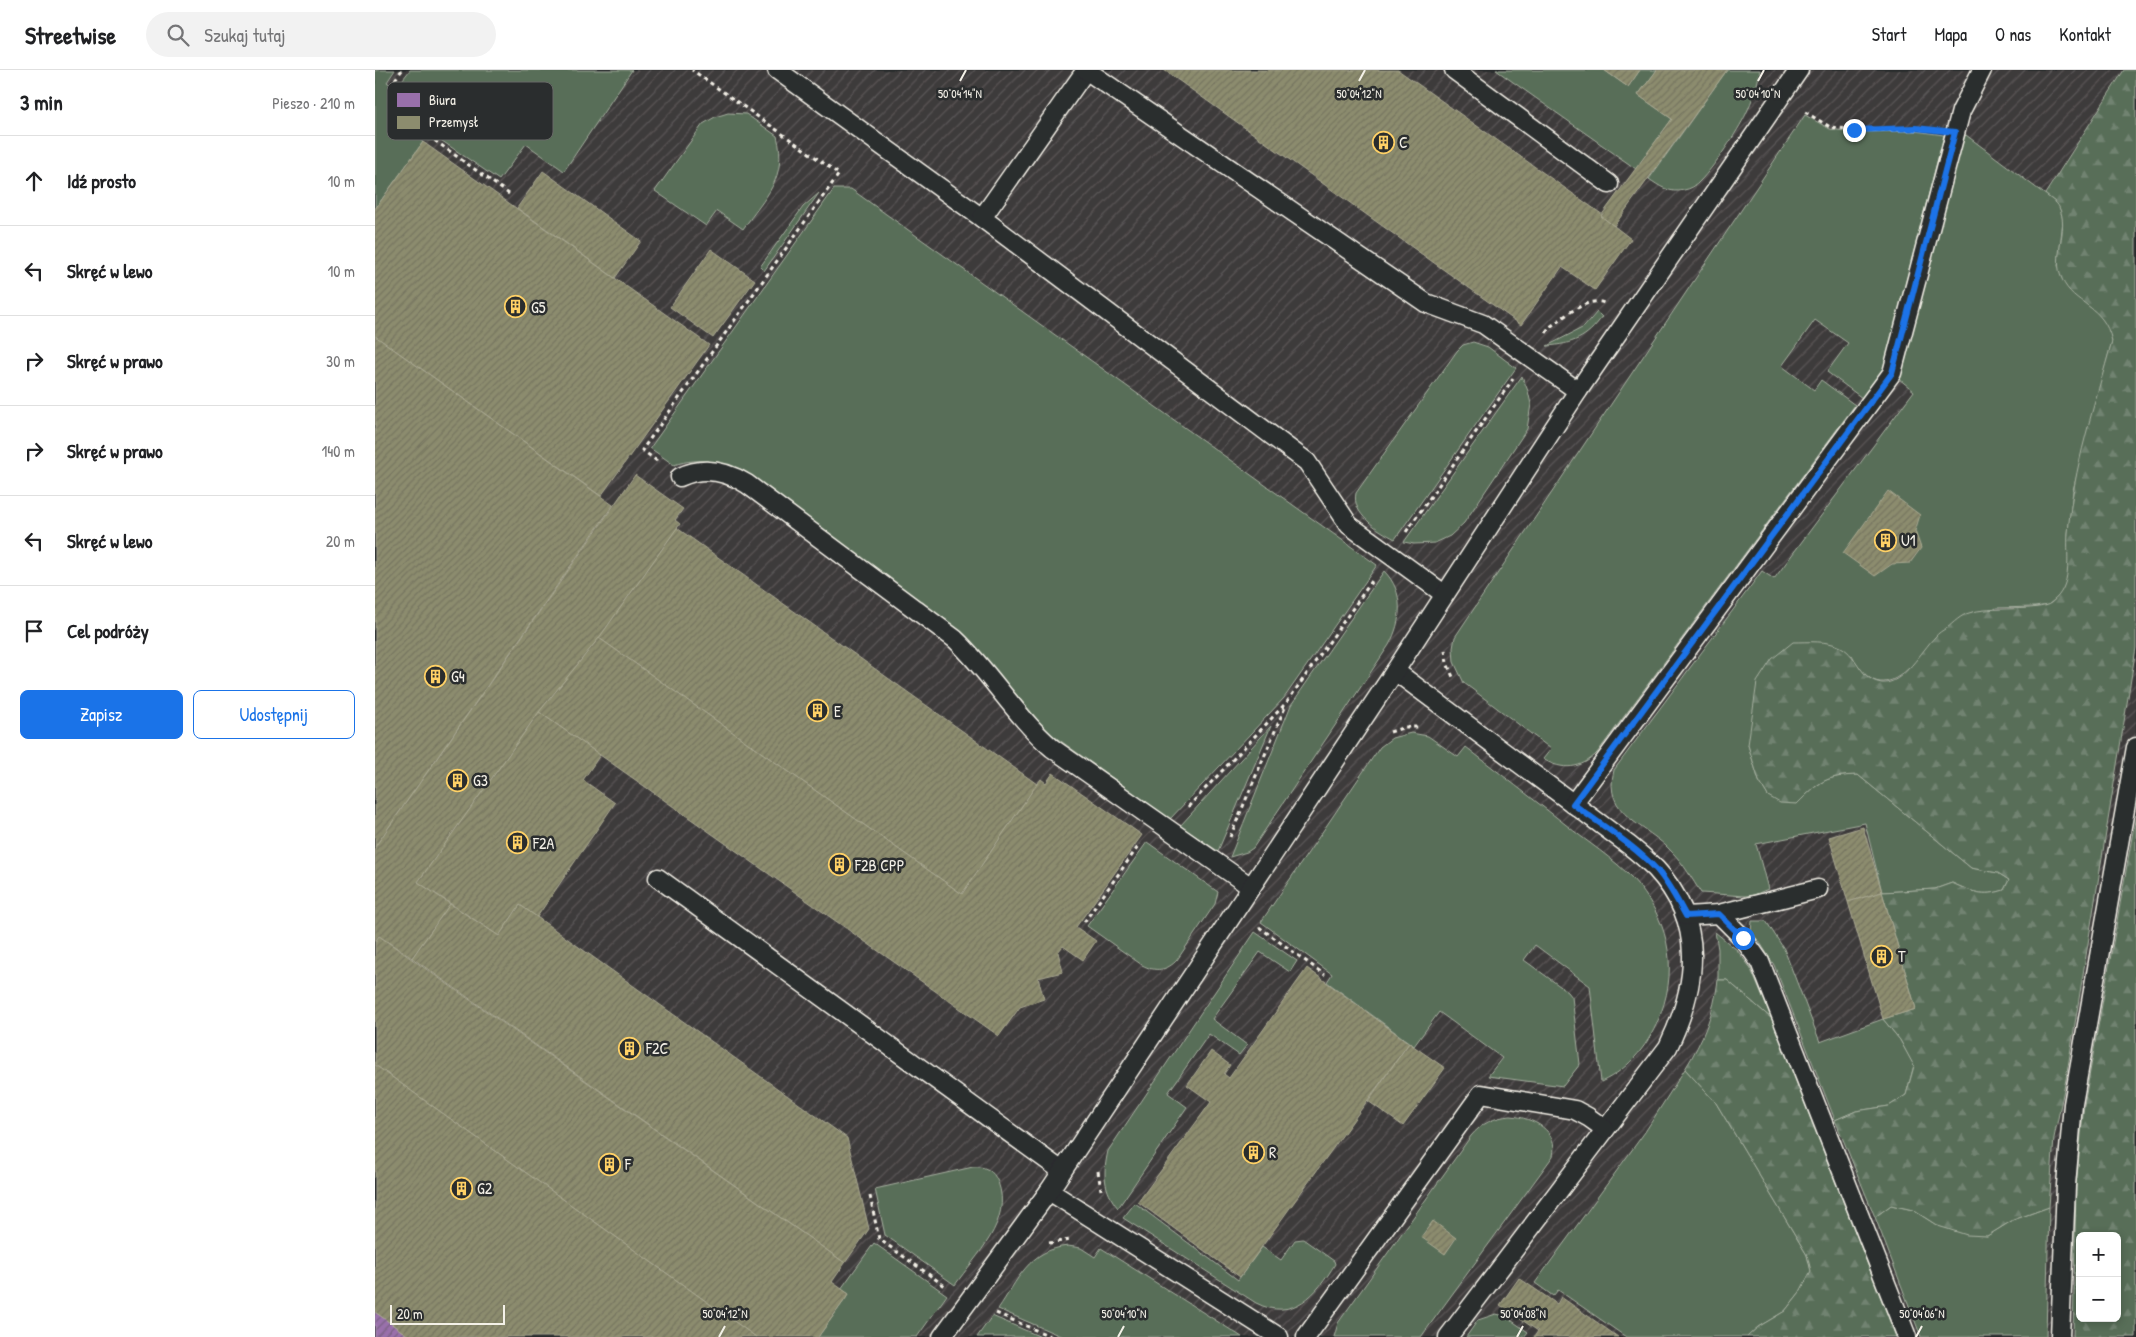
<!DOCTYPE html>
<html lang="pl">
<head>
<meta charset="utf-8">
<style>
  :root { --surface:#fff; --page:#f2f2f2; --text:#202124; --muted:#757577; --line:#e0e0e0; --accent:#1a73e8 }
  body { margin:0; font-family:"Patrick Hand",sans-serif; background:var(--page); color:var(--text) }
  .controls { position:absolute; right:15px; bottom:15px; display:grid; overflow:hidden; border-radius:8px; box-shadow:0 2px 8px #0003 }
  .controls button { width:45px; height:45px; display:grid; place-items:center; padding:0; border:0; border-bottom:1px solid var(--line); background:var(--surface); color:var(--text); font:25px sans-serif }
  .scale { position:absolute; left:15px; bottom:12px; width:115px; box-sizing:border-box; padding-left:5px; border:2px solid #f4f1e8; border-top:0; font-size:14px; line-height:18px; white-space:nowrap; color:#f4f1e8; -webkit-text-stroke:4px #2a2d2e; paint-order:stroke }
  .stop { position:absolute; width:15px; height:15px; margin:-11px; border:4px solid #1a73e8; border-radius:50%; background:#fff }
  .stop.end { background:#1a73e8; border-color:#fff; box-shadow:0 1px 5px #0008 }
  .list { margin:0; padding:0; list-style:none }
  h2 { display:flex; justify-content:space-between; align-items:center; height:65px; margin:0; padding:0 20px; font-size:21px }
  h2 small { font-size:16px; font-weight:400; color:var(--muted) }
  .list li { display:grid; grid-template-columns:32px 1fr auto; gap:15px; align-items:center; box-sizing:border-box; height:90px; padding:0 20px; border-top:1px solid var(--line) }
  .list b { display:block; font-size:19px; white-space:nowrap }
  .list em { font-size:16px; font-style:normal; color:var(--muted) }
  .actions { display:flex; gap:10px; padding:15px 20px }
  .actions a { flex:1; padding:11px 0; border:1px solid var(--accent); border-radius:8px; text-align:center; font-size:18px; color:var(--accent) }
  .actions .main { background:var(--accent); color:#fff }
  .icon { flex:none; width:28px; height:28px; fill:none; stroke:currentColor; stroke-width:2; stroke-linecap:round; stroke-linejoin:round }
  .map { position:relative; flex:none; width:1761px; height:1267px; overflow:hidden }
  header { display:flex; align-items:center; gap:30px; box-sizing:border-box; height:70px; padding:0 25px; background:var(--surface); border-bottom:1px solid var(--line) }
  header strong { font-size:24px }
  nav { display:flex; gap:28px; margin-inline-start:auto; font-size:18px }
  .search { width:350px; height:45px; background:var(--page); display:flex; align-items:center; gap:12px; box-sizing:border-box; padding:0 18px; border-radius:28px; color:var(--muted); font-size:19px }
  main { display:flex }
  aside { flex:1; background:var(--surface) }
  .map>svg:first-child { display:block }
</style>
</head>
<body>
<header>
<strong>Streetwise</strong>
<div class="search"><svg class="icon" aria-label="search" viewBox="0 0 24 24"><circle cx="10" cy="10" r="6"/><path d="M15 15l6 6"/></svg>Szukaj tutaj</div>
<nav><a>Start</a><a>Mapa</a><a>O nas</a><a>Kontakt</a></nav>
</header>
<main>
<aside>
<h2>3 min<small>Pieszo · 210 m</small></h2>
<ul class="list">
<li><svg class="icon" aria-label="ahead" viewBox="0 0 24 24"><path d="M12 20V5M6 11l6-6 6 6"/></svg><div><b>Idź prosto</b></div><em>10 m</em></li>
<li><svg class="icon" aria-label="left" viewBox="0 0 24 24"><path d="M17 20v-9H6M10 6l-5 5 5 5"/></svg><div><b>Skręć w lewo</b></div><em>10 m</em></li>
<li><svg class="icon" aria-label="right" viewBox="0 0 24 24"><path d="M7 20v-9h11M14 6l5 5-5 5"/></svg><div><b>Skręć w prawo</b></div><em>30 m</em></li>
<li><svg class="icon" aria-label="right" viewBox="0 0 24 24"><path d="M7 20v-9h11M14 6l5 5-5 5"/></svg><div><b>Skręć w prawo</b></div><em>140 m</em></li>
<li><svg class="icon" aria-label="left" viewBox="0 0 24 24"><path d="M17 20v-9H6M10 6l-5 5 5 5"/></svg><div><b>Skręć w lewo</b></div><em>20 m</em></li>
<li><svg class="icon" aria-label="arrive" viewBox="0 0 24 24"><path d="M6 21V4h12l-3 4 3 4H6"/></svg><div><b>Cel podróży</b></div></li>
</ul>
<div class="actions"><a class="main">Zapisz</a><a>Udostępnij</a></div>
</aside>
<div class="map">
<svg width="1761" height="1267" viewBox="0 0 1761 1267">
  <defs>
    <pattern id="industrial-furrows" width="10" height="10" patternUnits="userSpaceOnUse" patternTransform="scale(1.25)"><rect width="10" height="10" fill="#3e3a3b"/><path d="M-1 1l2-2M0 10L10 0M9 11l2-2" fill="none" stroke="#5a5757"/></pattern>
    <pattern id="forest-firs" width="22" height="20" patternUnits="userSpaceOnUse" patternTransform="scale(1.25)"><rect width="22" height="20" fill="#596e59"/><path d="M5 1l3.5 6h-7zM16 11l3.5 6h-7z" fill="#718371"/></pattern>
    <pattern id="offices-hatch" width="6" height="6" patternUnits="userSpaceOnUse" patternTransform="scale(1.25)"><rect width="6" height="6" fill="#9970ab"/><path d="M-1 1l2-2M0 6l6-6M5 7l2-2" fill="none" stroke="#796083"/></pattern>
    <pattern id="industry-hatch" width="6" height="6" patternUnits="userSpaceOnUse" patternTransform="scale(1.25)"><rect width="6" height="6" fill="#8c8c6e"/><path d="M-1 1l2-2M0 6l6-6M5 7l2-2" fill="none" stroke="#757460"/></pattern>
  </defs>
  <rect width="100%" height="100%" fill="#2a2d2e"/>
  <filter id="ink" filterUnits="userSpaceOnUse"><feTurbulence type="fractalNoise" baseFrequency=".02" numOctaves="2"/><feDisplacementMap in="SourceGraphic" scale="10" xChannelSelector="R" yChannelSelector="G"/><feConvolveMatrix kernelMatrix="1 2 1 2 8 2 1 2 1" color-interpolation-filters="sRGB"/></filter>
  <g filter="url(#ink)">
    <path fill="url(#industrial-furrows)" fill-rule="evenodd" d="M 0,0 L 1761,0 L 1761,1267 L 0,1267 ZM 1705,1166 L 1742,1166 L 1742,1248 L 1705,1248 Z"/>
    <g fill="#596e59" stroke="#a6b0a0">
      <path d="M 0,0 L 20,0 L 12,12 L 55,45 L 38,65 L 48,72 L 0,139 Z"/>
      <path d="M 35,0 L 257,0 L 189,101 L 151,74 L 124,110 L 54,62 L 70,40 L 28,9 Z"/>
      <path d="M 1121,0 L 1229,0 L 1253,17 L 1265,0 L 1282,0 L 1263,25 L 1297,49 L 1261,99 Z"/>
      <path d="M 1352,0 L 1385,0 C 1383,14 1377,31 1371,44 C 1363,61 1339,97 1325,111 C 1321,116 1315,119 1309,120 C 1295,124 1284,116 1274,109 Z"/>
      <path d="M 353,43 L 371,44 L 402,66 C 413,108 390,127 368,159 L 342,141 L 331,156 L 280,121 L 328,54 L 340,47 Z"/>
      <path d="M 1430,45 L 1455,59 L 1478,62 L 1540,61 L 1569,65 L 1509,297 L 1487,328 L 1452,302 L 1473,273 L 1440,250 L 1407,296 L 1439,320 L 1446,310 L 1480,335 L 1222,683 C 1207,699 1187,701 1168,689 L 1176,679 L 1089,613 L 1079,592 L 1078,578 L 1080,567 Z"/>
      <path d="M 1591,65 L 1684,135 L 1688,150 L 1683,196 L 1700,225 L 1725,245 L 1734,257 L 1737,271 L 1698,420 L 1693,464 L 1694,499 L 1691,513 L 1685,525 L 1673,535 L 1660,537 L 1621,538 L 1534,598 C 1509,622 1492,614 1477,585 L 1373,675 L 1384,711 L 1393,726 L 1422,734 C 1445,711 1450,706 1483,705 L 1596,798 L 1623,803 L 1634,810 L 1629,820 C 1608,827 1597,822 1577,813 L 1560,819 L 1507,822 L 1490,753 L 1381,774 L 1393,819 L 1379,825 L 1370,826 L 1326,823 C 1317,809 1309,794 1297,782 C 1272,754 1227,746 1239,700 L 1387,501 L 1399,509 L 1539,321 L 1524,309 L 1587,69 Z"/>
      <path d="M 459,119 L 476,119 L 1002,495 L 909,628 L 795,749 L 673,662 L 593,568 L 375,407 C 352,392 325,386 299,395 L 275,378 Z"/>
      <path d="M 444,123 L 389,201 L 385,197 L 428,137 Z"/>
      <path d="M 1222,242 L 1227,247 C 1212,268 1198,274 1172,276 L 1209,257 Z"/>
      <path d="M 1098,272 L 1113,277 L 1141,298 L 1020,469 C 1003,460 976,444 981,423 L 1082,281 L 1088,275 Z"/>
      <path d="M 1147,306 L 1153,321 L 1156,334 L 1152,359 L 1089,453 L 1075,466 L 1060,473 L 1039,474 L 1029,472 Z"/>
      <path d="M 1009,501 C 1030,522 1027,551 1014,575 L 878,778 L 872,782 L 855,787 L 916,635 Z"/>
      <path d="M 896,656 L 843,781 L 805,756 Z"/>
      <path d="M 1036,663 L 1053,666 L 1083,687 L 1091,677 C 1124,703 1157,728 1190,754 C 1212,772 1238,788 1258,809 C 1292,847 1304,894 1286,943 C 1275,973 1256,998 1226,1012 L 1215,916 L 1160,875 L 1149,890 L 1193,922 L 1197,927 L 1205,994 L 1188,1016 L 1113,1006 L 1127,988 L 1064,942 L 1039,976 L 952,912 L 957,904 L 886,852 L 1005,677 L 1017,668 Z"/>
      <path d="M 772,772 L 843,822 L 840,834 L 802,890 C 792,901 780,902 767,895 L 712,856 Z"/>
      <path d="M 1377,851 L 1391,851 L 1409,879 L 1445,972 L 1508,949 L 1525,970 L 1539,995 L 1531,1025 L 1514,1036 L 1481,1041 L 1460,1050 L 1399,895 L 1384,871 L 1376,863 Z"/>
      <path d="M 880,862 L 922,891 L 915,902 L 885,882 L 837,949 L 872,975 L 864,985 L 834,964 L 793,1023 L 812,1037 L 743,1138 C 728,1120 728,1103 733,1081 Z"/>
      <path d="M 1340,862 L 1362,880 L 1375,897 L 1397,949 L 1352,910 L 1343,910 L 1343,879 Z"/>
      <path d="M 1310,999 L 1341,1033 L 1432,1185 L 1436,1201 L 1425,1222 L 1410,1241 L 1383,1257 L 1372,1267 L 1251,1267 L 1183,1220 L 1178,1226 L 1160,1213 L 1270,1062 Z"/>
      <path d="M 1136,1046 C 1158,1048 1184,1060 1178,1086 L 1046,1267 L 959,1267 L 963,1253 L 1096,1066 C 1106,1054 1119,1047 1136,1046 Z"/>
      <path d="M 598,1097 C 610,1096 618,1100 623,1112 C 638,1151 601,1185 580,1215 L 510,1165 L 500,1119 Z"/>
      <path d="M 760,1133 L 863,1210 L 887,1177 L 906,1190 L 920,1170 L 928,1169 L 959,1191 L 960,1194 C 942,1224 918,1252 881,1233 L 748,1148 Z"/>
      <path d="M 1516,1135 L 1538,1140 L 1563,1156 L 1612,1166 L 1638,1150 L 1674,1137 L 1671,1267 L 1546,1267 L 1500,1147 Z"/>
      <path d="M 499,1173 L 572,1225 L 542,1267 L 443,1267 L 474,1224 L 466,1219 Z"/>
      <path d="M 693,1176 L 706,1178 L 720,1187 L 726,1178 L 867,1267 L 688,1267 L 623,1239 C 643,1210 653,1180 693,1176 Z"/>
      <path d="M 1121,1244 L 1130,1246 L 1153,1262 L 1149,1267 L 1091,1267 L 1103,1250 Z"/>
      <path d="M 617,1246 L 666,1267 L 602,1267 Z"/>
    </g>
    <g fill="url(#forest-firs)" stroke="#a6b0a0" fill-rule="evenodd">
      <path d="M 1749,0 L 1761,0 L 1761,578 L 1691,1009 L 1679,1068 L 1674,1137 L 1638,1150 L 1612,1166 L 1592,1165 L 1563,1156 L 1538,1140 L 1516,1135 L 1500,1147 L 1460,1050 L 1481,1041 L 1514,1036 L 1531,1025 L 1539,996 L 1525,970 L 1508,949 L 1541,939 L 1507,822 L 1560,819 L 1577,813 C 1597,822 1608,827 1629,820 L 1634,810 L 1623,803 L 1596,798 L 1483,705 C 1450,706 1445,711 1422,734 L 1405,733 L 1393,726 L 1384,711 L 1373,675 L 1382,612 L 1397,589 L 1418,572 C 1433,572 1452,570 1466,577 C 1484,587 1485,610 1507,613 C 1528,615 1547,580 1560,567 C 1563,563 1568,560 1572,558 C 1578,553 1586,545 1594,543 C 1614,536 1664,542 1676,533 C 1699,515 1691,489 1693,463 C 1698,398 1720,334 1737,271 C 1728,233 1699,236 1687,209 C 1676,187 1695,160 1684,137 C 1682,132 1674,128 1670,124 Z"/>
      <path d="M 1761,745 L 1761,1267 L 1698,1267 L 1701,1115 L 1709,1035 ZM 1705,1166 L 1742,1166 L 1742,1248 L 1705,1248 Z"/>
      <path d="M 1343,910 L 1352,910 L 1397,949 L 1521,1267 L 1372,1267 L 1383,1257 L 1410,1241 L 1425,1222 L 1436,1201 L 1432,1185 L 1341,1033 L 1310,999 C 1328,970 1339,943 1343,910 Z"/>
    </g>
    <path fill="url(#offices-hatch)" stroke="#b497bd" d="M 0,1242 L 35,1267 L 0,1267 Z"/>
    <g fill="url(#industry-hatch)" stroke="#abaa93">
      <path d="M 789,0 L 1023,0 L 1228,145 L 1226,146 L 1256,169 L 1220,220 L 1187,197 L 1146,255 Z"/>
      <path d="M 1229,0 L 1265,0 L 1253,17 Z"/>
      <path d="M 1282,0 L 1352,0 L 1239,156 L 1226,146 L 1297,49 L 1263,25 Z"/>
      <path d="M 48,72 L 334,275 L 226,426 L 0,266 L 0,139 Z"/>
      <path d="M 168,101 L 266,171 L 240,208 L 142,138 Z"/>
      <path d="M 336,179 L 380,210 L 338,268 L 295,237 Z"/>
      <path d="M 0,266 L 238,435 L 0,777 Z"/>
      <path d="M 260,405 L 308,439 L 300,450 L 305,454 L 224,568 L 164,642 L 43,812 L 75,834 L 37,888 L 4,866 L 0,872 L 0,777 Z"/>
      <path d="M 1513,421 L 1545,445 L 1540,461 L 1546,478 L 1535,493 L 1517,494 L 1500,506 L 1468,483 Z"/>
      <path d="M 302,458 L 662,714 L 587,824 L 224,568 Z"/>
      <path d="M 224,568 L 587,824 L 662,714 L 666,709 L 671,713 L 678,703 L 767,765 L 701,857 L 721,871 L 708,890 L 688,876 L 683,882 L 688,902 L 663,908 L 669,929 L 645,937 L 624,966 L 164,642 Z"/>
      <path d="M 164,642 L 225,685 L 208,710 L 240,733 L 162,847 L 145,835 L 124,866 L 43,812 Z"/>
      <path d="M 1488,757 L 1507,822 L 1473,832 L 1454,767 Z"/>
      <path d="M 1507,822 L 1541,939 L 1508,949 L 1473,832 Z"/>
      <path d="M 75,834 L 124,866 L 145,835 L 472,1068 L 494,1159 L 470,1193 L 37,888 Z"/>
      <path d="M 4,866 L 470,1193 L 457,1212 L 474,1224 L 443,1267 L 381,1267 L 0,995 L 0,872 Z"/>
      <path d="M 932,898 L 1034,973 L 865,1207 L 763,1132 L 836,1032 L 812,1015 L 836,981 L 855,995 L 849,1004 L 854,1008 Z"/>
      <path d="M 1034,973 L 1070,998 L 1028,1056 L 993,1031 Z"/>
      <path d="M 0,995 L 381,1267 L 35,1267 L 0,1242 Z"/>
      <path d="M 1058,1151 L 1081,1168 L 1070,1184 L 1046,1167 Z"/>
      <path d="M 1144,1208 L 1182,1234 L 1186,1227 L 1243,1267 L 1159,1267 L 1163,1261 L 1125,1235 Z"/>
    </g>
    <g fill="none" stroke-linecap="round" stroke-linejoin="round">
      <defs>
        <g id="service">
          <path d="M 402,0 L 607,148"/>
          <path d="M 711,0 L 607,148 L 932,392 L 974,455 L 1069,524"/>
          <path d="M 711,0 L 1051,233 L 1108,254 L 1203,321"/>
          <path d="M 1079,0 L 1234,114"/>
          <path d="M 305,407 C 328,396 351,401 372,414 L 580,569 C 615,602 640,646 677,678 L 876,817"/>
          <path d="M 1020,601 L 1255,776 C 1264,783 1273,791 1281,799 C 1331,853 1323,915 1293,977 L 1073,1267"/>
          <path d="M 1198,734 L 1517,303 L 1586,41 L 1607,0"/>
          <path d="M 283,808 L 687,1101"/>
          <path d="M 1344,844 L 1368,868 L 1385,892 L 1532,1267"/>
          <path d="M 1311,846 L 1344,844 L 1443,819"/>
          <path d="M 674,1121 L 904,1267"/>
          <path d="M 567,1267 L 674,1121 L 1020,601 L 1203,321 L 1424,0"/>
          <path d="M 931,1267 L 1106,1024 L 1200,1040 L 1213,1047 L 1230,1059"/>
          <path d="M 1685,1267 L 1691,1115 L 1698,1034 L 1761,677"/>
        </g>
      </defs>
      <use href="#service" stroke="#f4f1e8" stroke-width="21"/>
      <g stroke="#f4f1e8" stroke-width="3" stroke-dasharray="4 4" stroke-linecap="butt">
        <path d="M 27,0 L 19,11 L 61,42 L 48,62 L 134,124"/>
        <path d="M 1430,42 L 1455,57 L 1479,60 L 1552,59"/>
        <path d="M 1171,263 L 1175,257 C 1188,248 1212,226 1229,233"/>
        <path d="M 282,391 L 267,380 L 464,104 L 317,0"/>
        <path d="M 1031,462 L 1138,309"/>
        <path d="M 1070,580 L 1072,593 L 1078,607"/>
        <path d="M 1015,662 L 1030,657 L 1045,657"/>
        <path d="M 813,737 L 912,632 L 999,508"/>
        <path d="M 855,767 L 911,635"/>
        <path d="M 709,852 L 765,774"/>
        <path d="M 884,857 L 950,905"/>
        <path d="M 723,1101 L 726,1120"/>
        <path d="M 495,1126 L 504,1169 L 570,1216"/>
        <path d="M 674,1173 L 695,1170"/>
        <path d="M 621,1243 L 677,1267"/>
      </g>
      <use href="#service" stroke="#2a2d2e" stroke-width="18"/>
    </g>
  </g>
  <g fill="none" stroke-linecap="round" stroke-linejoin="round" filter="url(#ink)">
    <path stroke="#1a73e8" stroke-width="6" d="M 1368,868 L 1344,844 L 1311,846 C 1302,830 1294,814 1282,800 C 1258,774 1226,755 1198,734 L 1517,303 L 1580,62 L 1540,58 L 1479,60"/>
  </g>
  <path fill="none" stroke="#f4f1e8" stroke-width="2" d="M 585,11 L 591,0M 984,11 L 990,0M 1383,11 L 1389,0M 344,1267 L 350,1256M 743,1267 L 749,1256M 1142,1267 L 1148,1256M 1541,1267 L 1547,1256"/>
  <defs>
    <symbol id="building-ring" viewBox="-11 -11 22 22"><circle r="9.5" fill="#2a2d2e" stroke="#ffd166" stroke-width="1.5"/><path d="M-4-6H4V6H1V3H-1V6H-4ZM-2.5-4.3h1.7v1.8h-1.7ZM.8-4.3h1.7v1.8H.8ZM-2.5-1h1.7V.8h-1.7ZM.8-1h1.7V.8H.8Z" fill="#ffd166"/></symbol>
  </defs>
  <g fill-rule="evenodd">
    <use href="#building-ring" x="996" y="60" width="25" height="25"/>
    <use href="#building-ring" x="128" y="224" width="25" height="25"/>
    <use href="#building-ring" x="1498" y="458" width="25" height="25"/>
    <use href="#building-ring" x="48" y="594" width="25" height="25"/>
    <use href="#building-ring" x="430" y="628" width="25" height="25"/>
    <use href="#building-ring" x="70" y="698" width="25" height="25"/>
    <use href="#building-ring" x="130" y="760" width="25" height="25"/>
    <use href="#building-ring" x="452" y="782" width="25" height="25"/>
    <use href="#building-ring" x="1494" y="874" width="25" height="25"/>
    <use href="#building-ring" x="242" y="966" width="25" height="25"/>
    <use href="#building-ring" x="866" y="1070" width="25" height="25"/>
    <use href="#building-ring" x="222" y="1082" width="25" height="25"/>
    <use href="#building-ring" x="74" y="1106" width="25" height="25"/>
  </g>
  <g text-anchor="middle" dominant-baseline="central" stroke-width="5" stroke-linejoin="round" paint-order="stroke">
    <g font-size="16" fill="#f4f1e8" stroke="#2a2d2e" text-anchor="start">
      <text x="1024" y="72">C</text>
      <text x="156" y="237">G5</text>
      <text x="1526" y="470">U1</text>
      <text x="76" y="606">G4</text>
      <text x="459" y="641">E</text>
      <text x="98" y="710">G3</text>
      <text x="158" y="773">F2A</text>
      <text x="480" y="795">F2B CPP</text>
      <text x="1523" y="886">T</text>
      <text x="271" y="978">F2C</text>
      <text x="894" y="1082">R</text>
      <text x="250" y="1094">F</text>
      <text x="102" y="1118">G2</text>
    </g>
  </g>
  <rect x="12" y="12" width="166" height="58" rx="8" fill="#2a2d2e" stroke="#676866" stroke-width="1"/>
  <rect x="22" y="23" width="23" height="14" fill="#9970ab"/>
  <rect x="22" y="46" width="23" height="13" fill="#8c8c6e"/>
  <g font-size="14" fill="#f4f1e8">
    <text x="54" y="35">Biura</text>
    <text x="54" y="57">Przemysł</text>
  </g>
  <g font-size="12" text-anchor="middle" fill="#f4f1e8" stroke="#2a2d2e" stroke-width="5" stroke-linejoin="round" paint-order="stroke">
    <text x="585" y="28">50°04'14"N</text>
    <text x="984" y="28">50°04'12"N</text>
    <text x="1383" y="28">50°04'10"N</text>
    <text x="350" y="1248">50°04'12"N</text>
    <text x="749" y="1248">50°04'10"N</text>
    <text x="1148" y="1248">50°04'08"N</text>
    <text x="1547" y="1248">50°04'06"N</text>
  </g>
</svg>
<div class="controls">
<button>+</button>
<button>−</button>
</div>
<div class="scale">20 m</div>
<div class="stop" style="left:1368px;top:868px"></div>
<div class="stop end" style="left:1479px;top:60px"></div>
</div>
</main>
</body>
</html>
